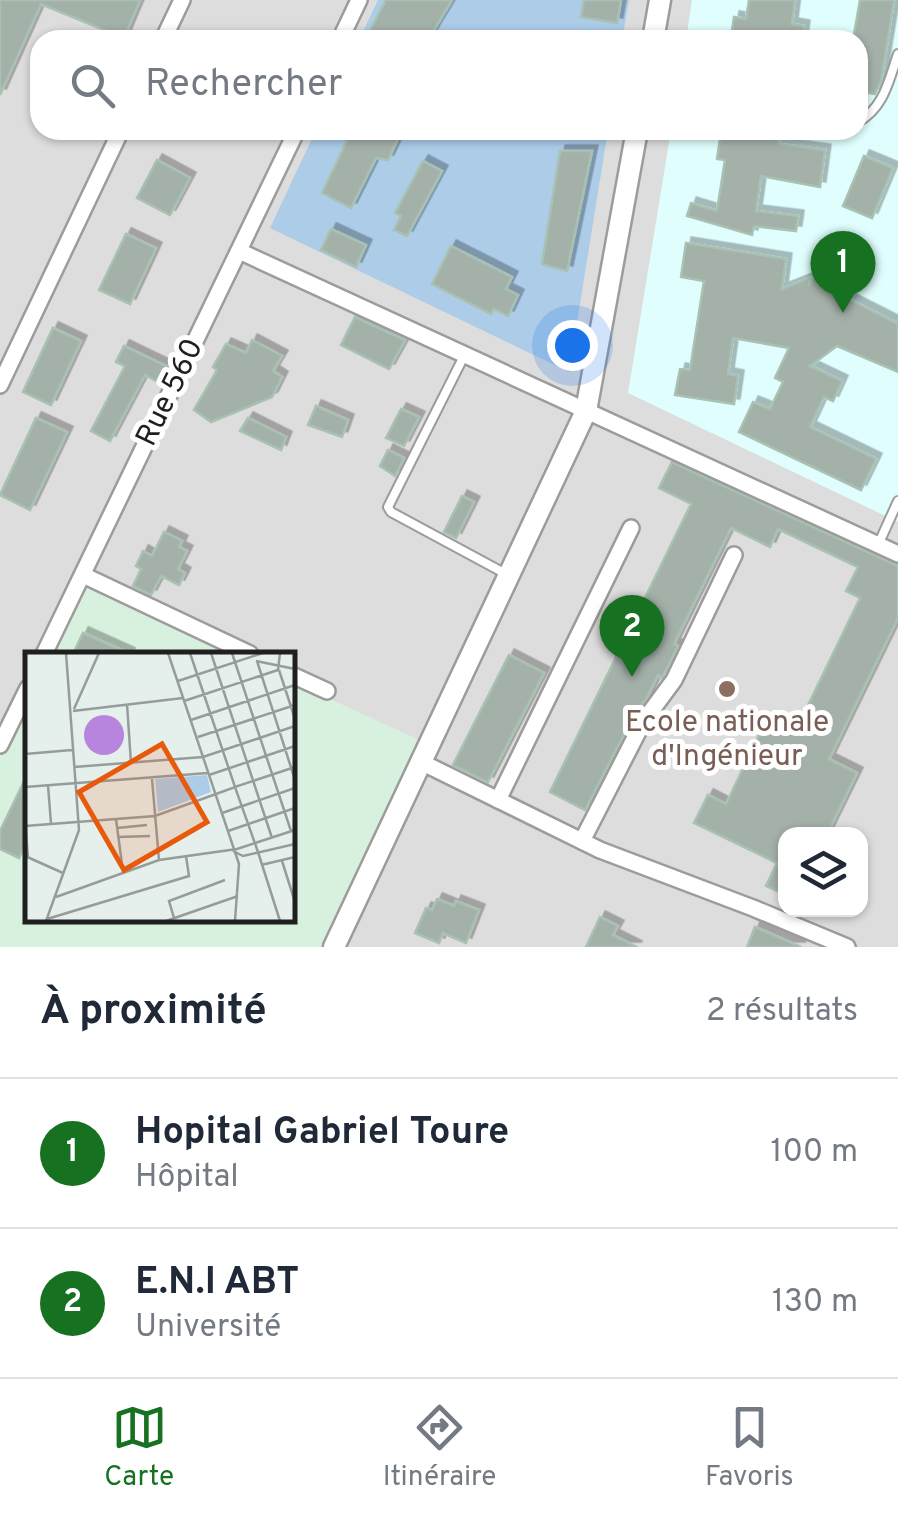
<!DOCTYPE html>
<html lang="fr">
<head>
<meta charset="utf-8">
<style>
  :root { --surface:#fff; --page:#f6f6f7; --text:#1f2937; --muted:#747a83; --line:#e0e1e3; --accent:#167120 }
  body { margin:0; font-family:Overpass,sans-serif; background:var(--page); color:var(--text) }
  .controls { position:absolute; right:30px; bottom:30px; display:grid; overflow:hidden; border-radius:20px; box-shadow:0 2px 8px #0004 }
  .controls button { width:90px; height:90px; display:grid; place-items:center; padding:0; border:0; border-bottom:2px solid var(--line); background:var(--surface); color:var(--text); font:50px sans-serif }
  .you { position:absolute; left:572px; top:345px; width:35px; height:35px; margin:-25px; border:8px solid #fff; border-radius:50%; background:#1a73e8; box-shadow:0 0 0 15px #1a73e833 }
  .badge { display:grid; place-items:center; width:65px; height:65px; border-radius:50%; background:var(--accent); color:#fff; font-size:32px; font-weight:700 }
  .pin { position:absolute; translate:-50% -82px; filter:drop-shadow(0 2px 5px #0008) }
  .pin::after { content:''; position:absolute; top:52px; width:35px; height:30px; background:inherit; clip-path:polygon(0 0,100% 0,50% 100%) }
  .list { margin:0; padding:0; list-style:none }
  h2 { display:flex; justify-content:space-between; align-items:center; height:130px; margin:0; padding:0 40px; font-size:42px }
  h2 small { font-size:32px; font-weight:400; color:var(--muted) }
  .list li { display:grid; grid-template-columns:65px 1fr auto; gap:30px; align-items:center; box-sizing:border-box; height:150px; padding:0 40px; border-top:2px solid var(--line) }
  .list b { display:block; font-size:38px; white-space:nowrap }
  .list p { margin:0; font-size:32px; white-space:nowrap; color:var(--muted) }
  .list em { font-size:32px; font-style:normal; color:var(--muted) }
  .icon { flex:none; width:55px; height:55px; fill:none; stroke:currentColor; stroke-width:2; stroke-linecap:round; stroke-linejoin:round }
  .map { position:relative; flex:none; width:898px; height:947px; overflow:hidden }
  .search { position:absolute; background:var(--surface); box-shadow:0 2px 8px #0004; left:30px; right:30px; top:30px; height:110px; display:flex; align-items:center; gap:25px; box-sizing:border-box; padding:0 35px; border-radius:30px; color:var(--muted); font-size:38px }
  .sheet { height:430px; background:var(--surface) }
  nav { display:flex; justify-content:space-around; align-items:center; box-sizing:border-box; height:140px; border-top:2px solid var(--line); background:var(--surface); font-size:28px; color:var(--muted) }
  nav a { display:grid; justify-items:center; gap:5px }
  nav .on { color:var(--accent) }
  .map>svg:first-child { display:block }
</style>
</head>
<body>
<div class="map">
<svg width="898" height="947" viewBox="0 0 898 947">
  <defs>
    <filter id="shadow"><feDropShadow dx="5.5" dy="-5.5" stdDeviation="0" flood-color="#0004"/></filter>
  </defs>
  <rect width="100%" height="100%" fill="#e5efeb"/>
  <path fill="#dcdddc" fill-rule="evenodd" d="M 0,0 L 898,0 L 898,947 L 0,947 ZM 40,40 L 858,40 L 858,130 L 40,130 ZM 28,654 L 292,654 L 292,919 L 28,919 ZM 786,834 L 860,834 L 860,909 L 786,909 Z"/>
  <path fill="#dffefd" d="M 692,0 L 898,0 L 898,522 L 628,393 L 671,130 L 858,130 L 858,40 L 686,40 Z"/>
  <g fill="#d8f1de">
    <path d="M 79,584 L 233,654 L 44,654 Z"/>
    <path d="M 293,682 L 428,744 L 334,947 L 0,947 L 0,745 L 27,688 L 28,919 L 292,919 Z"/>
  </g>
  <g fill="#accce8">
    <path d="M 378,0 L 629,0 L 622,40 L 359,40 Z"/>
    <path d="M 316,130 L 608,130 L 569,372 L 270,228 Z"/>
  </g>
  <g fill="#a4b1a9" stroke="#a8c1b2" stroke-width="2.5" filter="url(#shadow)">
    <path d="M 0,0 L 140,0 L 124,38 L 41,4 L 0,95 Z"/>
    <path d="M 386,0 L 452,0 L 428,40 L 365,40 Z"/>
    <path d="M 584,0 L 621,0 L 617,23 L 581,17 Z"/>
    <path d="M 749,0 L 795,0 L 792,24 L 804,26 L 802,40 L 731,38 L 734,17 L 746,19 Z"/>
    <path d="M 860,0 L 894,0 L 881,81 L 875,94 L 858,91 L 858,40 L 853,40 Z"/>
    <path d="M 352,130 L 402,130 L 388,160 L 376,158 L 351,208 L 322,193 Z"/>
    <path d="M 721,132 L 779,140 L 779,144 L 825,150 L 820,187 L 761,176 L 756,211 L 798,216 L 796,231 L 754,226 L 752,235 L 687,216 L 691,203 L 717,211 L 725,160 L 717,159 Z"/>
    <path d="M 560,151 L 592,151 L 567,271 L 542,264 Z"/>
    <path d="M 864,156 L 893,168 L 872,218 L 843,206 Z"/>
    <path d="M 157,160 L 190,178 L 170,215 L 137,198 Z"/>
    <path d="M 423,161 L 442,171 L 407,236 L 394,230 L 401,216 L 395,213 Z"/>
    <path d="M 331,229 L 366,245 L 356,267 L 321,250 Z"/>
    <path d="M 126,234 L 156,248 L 130,304 L 99,290 Z"/>
    <path d="M 686,243 L 786,259 L 782,289 L 809,278 L 809,286 L 813,277 L 816,275 L 838,274 L 852,282 L 845,297 L 898,324 L 898,372 L 837,346 L 810,366 L 842,381 L 833,401 L 824,397 L 810,427 L 876,459 L 861,490 L 739,432 L 753,402 L 770,409 L 783,382 L 775,378 L 789,348 L 733,338 L 728,374 L 738,376 L 734,404 L 675,395 L 680,369 L 690,370 L 704,281 L 681,277 Z"/>
    <path d="M 451,246 L 512,277 L 506,289 L 518,295 L 508,316 L 494,309 L 491,314 L 432,284 Z"/>
    <path d="M 355,317 L 405,340 L 389,369 L 341,345 Z"/>
    <path d="M 53,328 L 81,341 L 51,405 L 23,392 Z"/>
    <path d="M 252,340 L 282,356 L 273,371 L 282,377 L 272,397 L 211,422 L 194,410 L 217,370 L 213,367 L 226,344 L 246,353 Z"/>
    <path d="M 124,346 L 166,366 L 158,382 L 145,375 L 110,441 L 91,431 L 125,366 L 116,362 Z"/>
    <path d="M 316,406 L 348,420 L 342,437 L 308,425 Z"/>
    <path d="M 401,409 L 419,417 L 404,446 L 386,438 Z"/>
    <path d="M 36,418 L 67,432 L 30,510 L 0,495 Z"/>
    <path d="M 248,418 L 286,437 L 281,450 L 240,431 Z"/>
    <path d="M 388,450 L 404,458 L 395,476 L 380,466 Z"/>
    <path d="M 672,462 L 898,566 L 898,618 L 829,759 L 857,773 L 827,834 L 786,834 L 786,895 L 766,886 L 777,863 L 694,823 L 708,795 L 726,804 L 767,718 L 795,732 L 860,598 L 846,591 L 858,567 L 778,529 L 770,547 L 731,528 L 674,644 L 678,646 L 662,678 L 658,675 L 646,699 L 633,717 L 585,810 L 550,792 L 691,504 L 659,488 Z"/>
    <path d="M 462,496 L 474,502 L 456,538 L 444,532 Z"/>
    <path d="M 164,532 L 182,541 L 179,547 L 187,551 L 178,569 L 185,573 L 179,585 L 161,576 L 151,595 L 133,586 L 141,569 L 136,566 L 143,551 L 152,556 Z"/>
    <path d="M 83,633 L 130,654 L 73,654 Z"/>
    <path d="M 509,655 L 544,673 L 488,782 L 453,765 Z"/>
    <path d="M 28,773 L 28,840 L 19,858 L 0,849 L 0,831 Z"/>
    <path d="M 437,899 L 454,906 L 456,901 L 479,910 L 466,943 L 443,933 L 439,943 L 415,933 L 426,908 L 432,910 Z"/>
    <path d="M 600,917 L 618,926 L 613,935 L 637,947 L 586,947 Z"/>
    <path d="M 755,927 L 801,947 L 747,947 Z"/>
  </g>
  <g fill="none" stroke-linecap="round" stroke-linejoin="round">
    <defs>
      <g id="service">
        <path d="M 858,122 C 884,108 889,80 898,54"/>
        <path d="M 464,356 L 388,507 L 391,512 L 506,574"/>
        <path d="M 878,545 L 898,501"/>
      </g>
      <g id="minor">
        <path d="M 163,40 L 182,0"/>
        <path d="M 340,40 L 359,0"/>
        <path d="M 239,251 L 898,554"/>
        <path d="M 0,385 L 121,130"/>
        <path d="M 83,575 L 250,654"/>
        <path d="M 44,654 L 297,130"/>
        <path d="M 292,675 L 327,691"/>
        <path d="M 0,745 L 28,688"/>
        <path d="M 419,761 L 600,850 L 753,908 L 847,947"/>
        <path d="M 498,800 L 631,528"/>
        <path d="M 582,841 L 643,722 L 674,680 L 734,555"/>
      </g>
      <g id="tertiary">
        <path d="M 653,40 L 660,0"/>
        <path d="M 334,947 L 586,411 L 637,130"/>
      </g>
    </defs>
    <use href="#service" stroke="#9c9c9c" stroke-width="12"/>
    <use href="#minor" stroke="#9c9c9c" stroke-width="20"/>
    <use href="#tertiary" stroke="#9c9c9c" stroke-width="25"/>
    <use href="#service" stroke="#fff" stroke-width="8"/>
    <use href="#minor" stroke="#fff" stroke-width="15"/>
    <use href="#tertiary" stroke="#fff" stroke-width="20"/>
  </g>
  <circle fill="#8d6e63" stroke="#fff" stroke-width="4" cx="727" cy="689" r="10"/>
  <g text-anchor="middle" dominant-baseline="central" stroke-width="10" stroke-linejoin="round" paint-order="stroke">
    <g font-size="30" fill="#1f1f1f" stroke="#fff">
      <text transform="translate(171 393) rotate(-64)">Rue 560</text>
    </g>
    <g font-size="30" fill="#785e54" stroke="#fff">
      <text x="727" y="723">Ecole nationale<tspan x="727" dy="34">d'Ingénieur</tspan></text>
    </g>
  </g>
  <g transform="translate(25 652)">
    <rect width="270" height="270" fill="#e5efeb"/>
    <path d="M 182,123 L 186,140 L 133,160 L 130,127 Z" fill="#accce8"/>
    <path d="M59 83a20 20 0 1 1 40 0a20 20 0 1 1-40 0Z" fill="#b785dd"/>
    <path fill="none" stroke="#969c99" stroke-width="2.5" d="M 143,1 L 214,212 L 210,269M 165,1 L 210,135 L 270,115M 186,1 L 247,186M 207,1 L 266,179M 231,9 L 270,17M 232,9 L 270,128M 254,18 L 270,67M 153,29 L 238,1M 159,49 L 253,18 L 255,1M 102,52 L 106,111M 49,57 L 74,1M 48,59 L 158,46M 166,68 L 270,33M 173,85 L 270,53M 0,102 L 47,98M 49,115 L 178,105 L 270,74M 184,123 L 270,94M 127,127 L 134,208M 23,133 L 26,172M 0,135 L 183,121M 191,142 L 210,135 L 233,200M 197,161 L 270,136M 91,167 L 98,220M 0,169 L 3,206M 0,174 L 130,164 L 191,142M 92,176 L 122,173M 203,179 L 270,156M 93,185 L 125,184M 208,199 L 218,204 L 270,192M 233,200 L 255,269M 0,204 L 38,221M 257,209 L 270,250M 236,213 L 270,205M 31,245 L 134,208 L 212,197 L 270,178M 149,266 L 144,249 L 200,228M 22,267 L 164,224 L 161,204M 21,269 L 54,178 L 41,1M 141,269 L 213,244"/>
    <path fill="#e8590c" fill-opacity="0.15" stroke="#e8590c" stroke-width="5" d="M 137,92 L 182,170 L 99,218 L 54,140 Z"/>
    <rect width="270" height="270" fill="none" stroke="#1f1f1f" stroke-width="5"/>
  </g>
</svg>
<div class="controls">
<button><svg class="icon" aria-label="layers" viewBox="0 0 24 24"><path d="M12 4l9 5-9 5-9-5zM3 14l9 5 9-5"/></svg></button>
</div>
<div class="you"></div>
<div class="pin badge" style="left:843px;top:313px">1</div>
<div class="pin badge" style="left:632px;top:677px">2</div>
<div class="search"><svg class="icon" aria-label="search" viewBox="0 0 24 24"><circle cx="10" cy="10" r="6"/><path d="M15 15l6 6"/></svg>Rechercher</div>
</div>
<section class="sheet">
<h2>À proximité<small>2 résultats</small></h2>
<ul class="list">
<li><span class="badge">1</span><div><b>Hopital Gabriel Toure</b><p>Hôpital</p></div><em>100 m</em></li>
<li><span class="badge">2</span><div><b>E.N.I ABT</b><p>Université</p></div><em>130 m</em></li>
</ul>
</section>
<nav>
<a class="on"><svg class="icon" aria-label="map" viewBox="0 0 24 24"><path d="M3 6l6-2 6 2 6-2v14l-6 2-6-2-6 2zM9 4v14M15 6v14"/></svg>Carte</a>
<a><svg class="icon" aria-label="directions" viewBox="0 0 24 24"><path d="M12 3l9 9-9 9-9-9zM9 14v-3h6M13 9l2 2-2 2"/></svg>Itinéraire</a>
<a><svg class="icon" aria-label="saved" viewBox="0 0 24 24"><path d="M7 4h10v16l-5-4-5 4z"/></svg>Favoris</a>
</nav>
</body>
</html>
